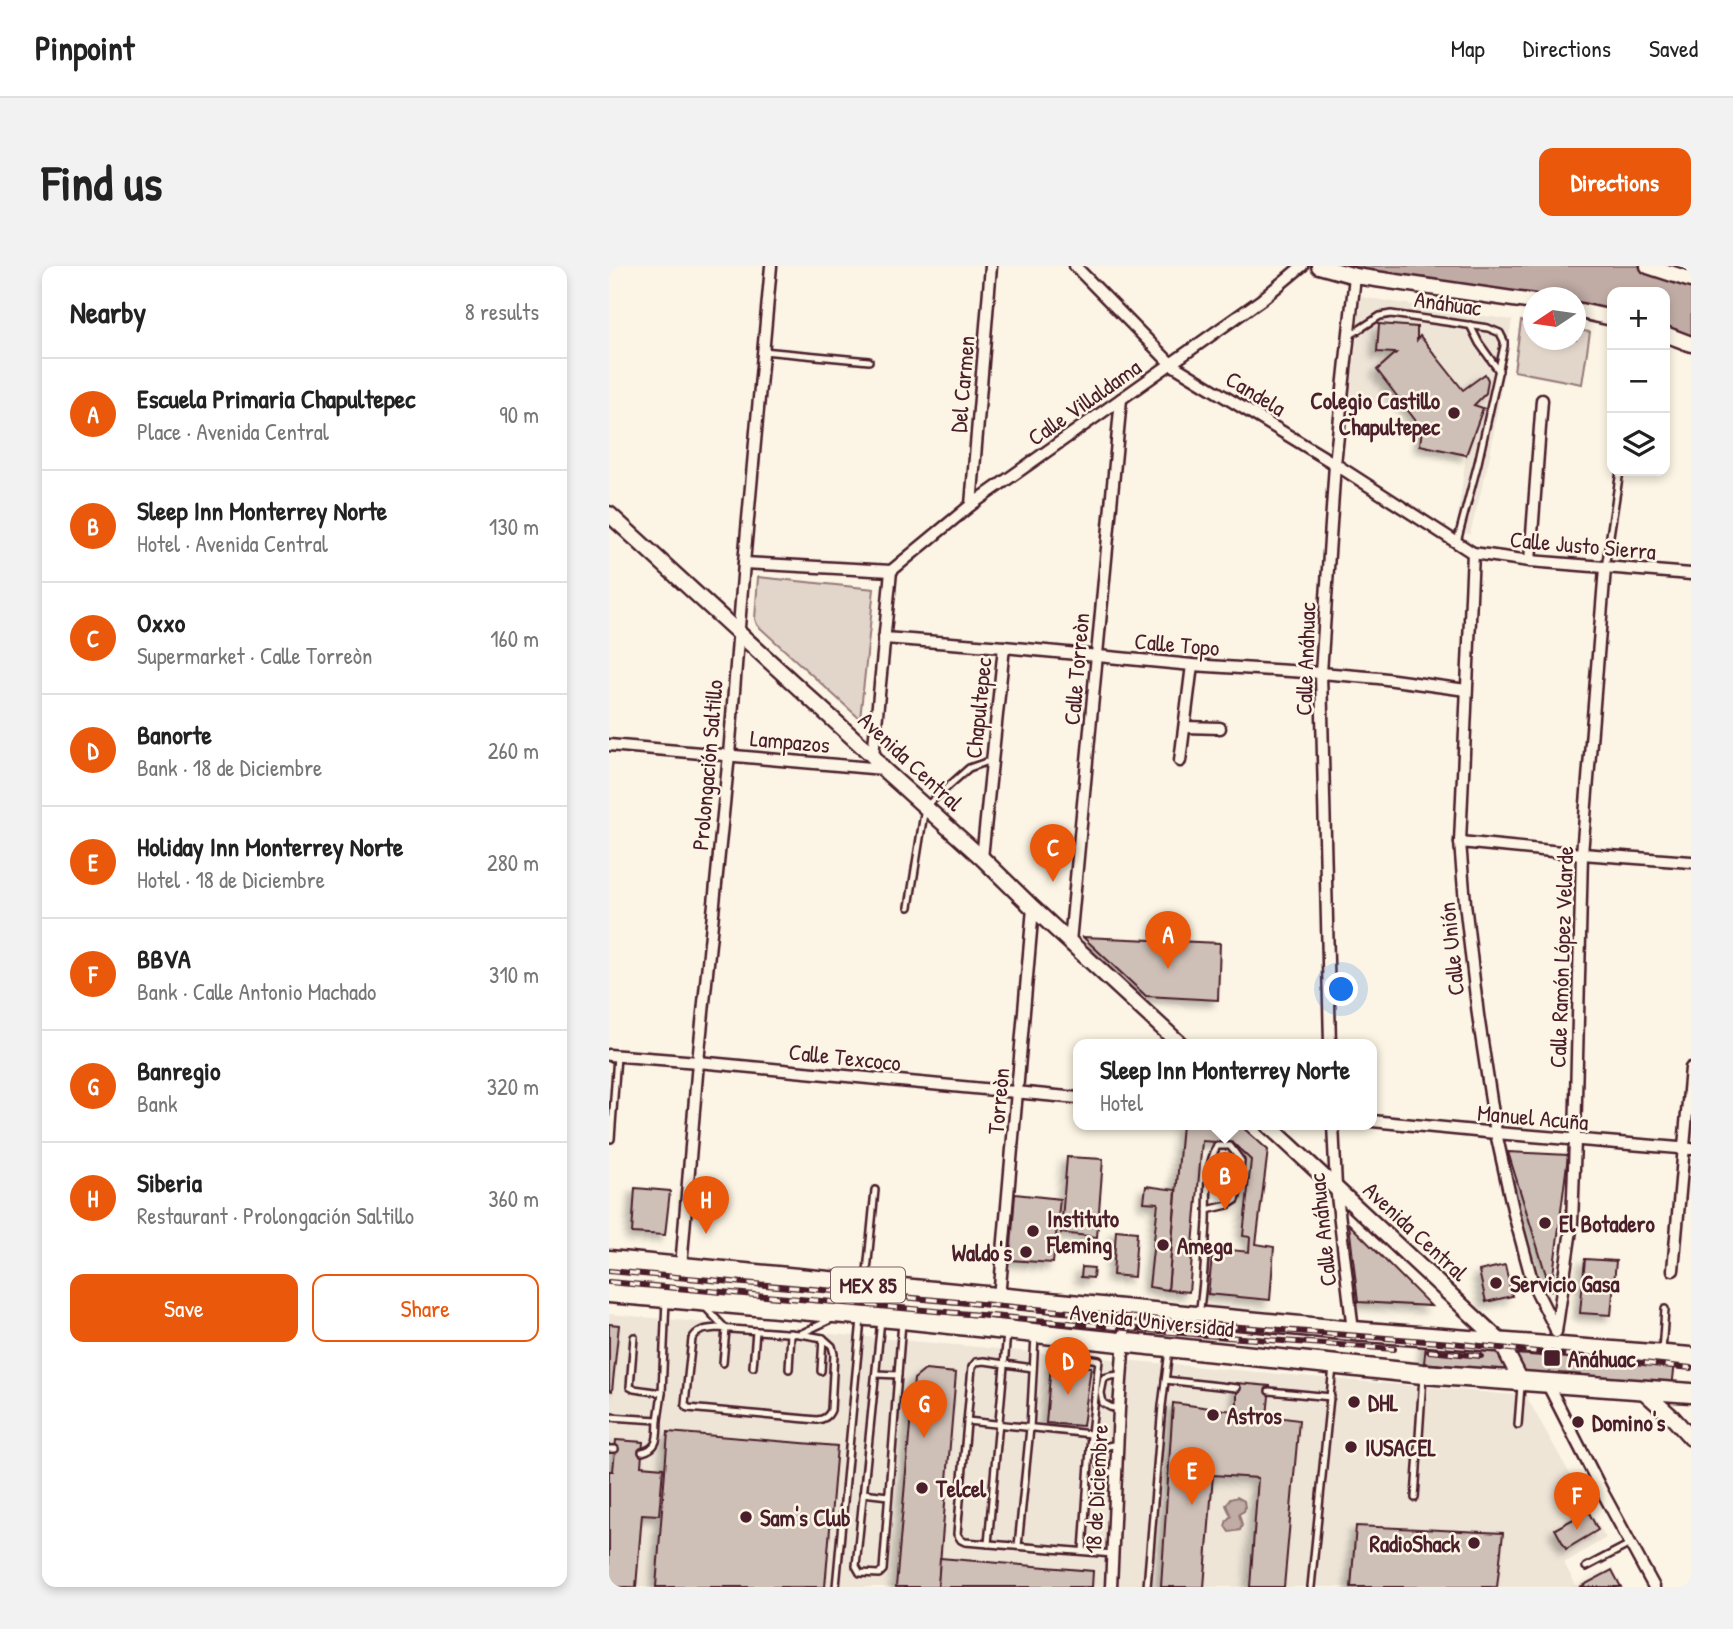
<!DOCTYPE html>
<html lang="en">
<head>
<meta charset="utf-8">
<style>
  :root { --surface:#fff; --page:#f2f2f2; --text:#222; --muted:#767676; --line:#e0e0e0; --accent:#ea580c }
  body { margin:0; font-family:"Patrick Hand",sans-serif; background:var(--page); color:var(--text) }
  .controls { position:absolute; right:21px; top:21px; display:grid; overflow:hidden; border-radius:14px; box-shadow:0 4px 10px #0003 }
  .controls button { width:63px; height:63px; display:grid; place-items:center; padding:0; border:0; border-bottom:2px solid var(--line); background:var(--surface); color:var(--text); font:35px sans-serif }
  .compass { position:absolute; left:914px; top:21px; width:63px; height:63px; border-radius:50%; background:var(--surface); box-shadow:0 4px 10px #0003; rotate:257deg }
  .you { position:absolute; left:733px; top:724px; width:24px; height:24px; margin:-18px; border:5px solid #fff; border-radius:50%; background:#1a73e8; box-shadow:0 0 0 10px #1a73e833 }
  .badge { display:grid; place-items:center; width:46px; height:46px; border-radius:50%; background:var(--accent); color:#fff; font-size:23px; font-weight:700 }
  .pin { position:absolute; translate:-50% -58px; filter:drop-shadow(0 2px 4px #0008) }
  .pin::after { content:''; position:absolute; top:37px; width:24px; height:21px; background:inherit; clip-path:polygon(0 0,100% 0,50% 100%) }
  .popup { position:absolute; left:464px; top:773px; width:304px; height:91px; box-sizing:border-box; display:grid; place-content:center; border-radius:14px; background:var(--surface); filter:drop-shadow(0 2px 5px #0005); font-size:23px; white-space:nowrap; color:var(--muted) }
  .popup b { font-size:26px; color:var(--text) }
  .popup::after { content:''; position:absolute; left:50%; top:100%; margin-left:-14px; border:14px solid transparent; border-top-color:var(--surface) }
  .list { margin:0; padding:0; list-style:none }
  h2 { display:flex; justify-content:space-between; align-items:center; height:91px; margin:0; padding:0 28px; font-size:30px }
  h2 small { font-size:23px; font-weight:400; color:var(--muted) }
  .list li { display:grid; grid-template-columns:46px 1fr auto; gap:21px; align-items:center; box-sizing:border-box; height:112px; padding:0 28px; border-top:2px solid var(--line) }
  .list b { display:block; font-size:26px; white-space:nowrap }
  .list p { margin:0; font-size:23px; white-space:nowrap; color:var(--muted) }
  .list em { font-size:23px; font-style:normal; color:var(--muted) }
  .actions { display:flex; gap:14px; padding:21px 28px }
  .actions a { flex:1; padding:16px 0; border:2px solid var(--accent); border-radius:14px; text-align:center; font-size:24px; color:var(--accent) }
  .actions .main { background:var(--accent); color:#fff }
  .icon { flex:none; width:38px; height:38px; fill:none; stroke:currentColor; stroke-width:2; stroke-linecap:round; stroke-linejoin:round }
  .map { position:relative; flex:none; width:1082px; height:1321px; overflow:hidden; border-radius:14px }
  header { display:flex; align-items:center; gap:42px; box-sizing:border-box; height:98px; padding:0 35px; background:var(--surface); border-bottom:2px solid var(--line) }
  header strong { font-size:33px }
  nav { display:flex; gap:38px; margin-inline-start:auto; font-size:24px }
  .intro { display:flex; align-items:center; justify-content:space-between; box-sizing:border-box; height:168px; padding:0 42px }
  h1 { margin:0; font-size:49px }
  .button { padding:18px 32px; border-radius:14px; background:var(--accent); color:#fff; font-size:24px; font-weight:700 }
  main { display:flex; gap:42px; padding:0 42px }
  aside { flex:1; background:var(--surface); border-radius:14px; box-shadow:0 4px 10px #0003 }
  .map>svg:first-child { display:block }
</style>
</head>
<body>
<header>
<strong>Pinpoint</strong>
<nav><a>Map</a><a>Directions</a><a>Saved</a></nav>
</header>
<div class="intro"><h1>Find us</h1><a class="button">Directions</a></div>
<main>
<aside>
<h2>Nearby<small>8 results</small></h2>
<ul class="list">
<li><span class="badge">A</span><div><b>Escuela Primaria Chapultepec</b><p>Place · Avenida Central</p></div><em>90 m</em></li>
<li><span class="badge">B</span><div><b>Sleep Inn Monterrey Norte</b><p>Hotel · Avenida Central</p></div><em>130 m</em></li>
<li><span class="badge">C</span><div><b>Oxxo</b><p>Supermarket · Calle Torreòn</p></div><em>160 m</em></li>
<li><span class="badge">D</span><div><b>Banorte</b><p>Bank · 18 de Diciembre</p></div><em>260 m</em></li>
<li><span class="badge">E</span><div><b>Holiday Inn Monterrey Norte</b><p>Hotel · 18 de Diciembre</p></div><em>280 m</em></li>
<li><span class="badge">F</span><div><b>BBVA</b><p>Bank · Calle Antonio Machado</p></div><em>310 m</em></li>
<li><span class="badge">G</span><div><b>Banregio</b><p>Bank</p></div><em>320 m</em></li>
<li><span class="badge">H</span><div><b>Siberia</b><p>Restaurant · Prolongación Saltillo</p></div><em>360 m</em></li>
</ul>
<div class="actions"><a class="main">Save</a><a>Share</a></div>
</aside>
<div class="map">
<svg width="1082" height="1321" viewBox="0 0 1082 1321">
  <defs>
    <filter id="shadow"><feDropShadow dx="-5.5" dy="5.5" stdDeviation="3.5" flood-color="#0004"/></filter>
  </defs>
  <rect width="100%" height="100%" fill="#fcf5e5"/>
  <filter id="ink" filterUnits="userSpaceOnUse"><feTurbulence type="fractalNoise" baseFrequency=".0143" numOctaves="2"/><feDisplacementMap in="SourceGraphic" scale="14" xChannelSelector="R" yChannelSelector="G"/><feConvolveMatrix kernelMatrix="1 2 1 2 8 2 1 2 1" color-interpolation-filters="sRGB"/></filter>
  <g filter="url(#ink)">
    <g fill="#eee5d7">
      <path d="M 752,31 L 903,54 L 881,190 L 861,268 L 847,264 L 857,189 L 811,179 L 813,163 L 797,142 L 741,133 Z"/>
      <path d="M 0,1048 L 917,1130 L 997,1272 L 955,1297 L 968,1321 L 0,1321 Z"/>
    </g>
    <g fill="#e2d5ca" stroke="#967a7a" stroke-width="2">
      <path d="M 912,55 L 924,57 L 925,74 L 967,74 L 967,64 L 981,66 L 973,118 L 905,105 Z"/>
      <path d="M 149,311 L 265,323 L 251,453 L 148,359 L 146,353 Z"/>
    </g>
    <g fill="#c0aca5" stroke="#917474" stroke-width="2">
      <path d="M 710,0 L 1039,0 L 1082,14 L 1082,78 L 1056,68 L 1056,26 L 1003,26 L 1003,52 L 967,45 L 967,32 L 925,32 Z"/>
      <path d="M 628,1231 L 635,1235 L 636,1242 L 635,1245 L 630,1248 L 633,1259 L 631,1264 L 620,1266 L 616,1260 L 618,1254 L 622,1250 L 617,1239 L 621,1233 Z"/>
    </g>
    <g fill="#cfc0b7" stroke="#4a1f2b" stroke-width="2" filter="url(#shadow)">
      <path d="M 770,58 L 808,61 L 808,74 L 811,70 L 854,124 L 876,108 L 879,114 L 877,127 L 865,139 L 874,142 L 857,189 L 811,179 L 813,163 L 768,104 L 787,87 L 768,86 Z"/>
      <path d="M 474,671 L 611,677 L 609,734 L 537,730 Z"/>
      <path d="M 573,858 L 631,859 L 659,884 L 647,978 L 665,981 L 661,1034 L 599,1028 L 604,982 L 640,986 L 641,971 L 634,970 L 642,894 L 624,877 L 593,875 L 580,1026 L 559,1024 Z"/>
      <path d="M 899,886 L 959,889 L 942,1025 Z"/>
      <path d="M 458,891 L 494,893 L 488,971 L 452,967 Z"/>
      <path d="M 537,920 L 567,924 L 559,1024 L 540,1021 L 549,937 L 535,936 Z"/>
      <path d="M 26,922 L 61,925 L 56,969 L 23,967 Z"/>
      <path d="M 406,928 L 451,933 L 444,997 L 401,994 Z"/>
      <path d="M 740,958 L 822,1040 L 749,1036 Z"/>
      <path d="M 507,964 L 528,966 L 525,1011 L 504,1009 Z"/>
      <path d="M 976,993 L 1007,995 L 1002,1049 L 971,1047 Z"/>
      <path d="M 896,999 L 903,1030 L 877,1036 L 870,1005 Z"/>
      <path d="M 473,1001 L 485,1002 L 484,1012 L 472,1011 Z"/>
      <path d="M 0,1058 L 10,1059 L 3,1125 L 0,1124 Z"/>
      <path d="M 819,1061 L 1067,1087 L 1063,1122 L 815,1097 Z"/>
      <path d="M 442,1098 L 482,1101 L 474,1160 L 437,1157 Z"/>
      <path d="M 316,1104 L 347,1107 L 329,1321 L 287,1321 L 305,1113 Z"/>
      <path d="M 628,1117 L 661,1120 L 658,1150 L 628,1145 Z"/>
      <path d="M 564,1137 L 690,1154 L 675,1321 L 641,1321 L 649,1212 L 604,1209 L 595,1321 L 552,1321 Z"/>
      <path d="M 59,1166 L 228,1180 L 216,1321 L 47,1321 Z"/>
      <path d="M 7,1174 L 34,1176 L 32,1200 L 54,1202 L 50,1249 L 33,1248 L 27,1321 L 0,1321 L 0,1205 L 4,1205 Z"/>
      <path d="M 979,1245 L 989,1264 L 957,1283 L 946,1263 Z"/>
      <path d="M 747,1260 L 894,1267 L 888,1321 L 742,1321 Z"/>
      <path d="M 331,1292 L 484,1305 L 483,1321 L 329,1321 Z"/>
      <path d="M 1003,1304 L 1012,1321 L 971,1321 Z"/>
    </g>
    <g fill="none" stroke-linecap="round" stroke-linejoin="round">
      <defs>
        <g id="lane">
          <path d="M 861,59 L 870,77 L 890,105"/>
          <path d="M 740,70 L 771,50 L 782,48 L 879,62 L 891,67 L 895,75 L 895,80 L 869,197 L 848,276"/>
          <path d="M 154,85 L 260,95"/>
          <path d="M 996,302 L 1011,205"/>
          <path d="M 300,641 L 316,541 L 360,502 L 383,494"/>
          <path d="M 2,873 L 8,790"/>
          <path d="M 257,1016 L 266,924"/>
          <path d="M 96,1041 L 117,1063 L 114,1097"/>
          <path d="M 590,1049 C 595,1018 596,987 598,956 C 599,931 596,902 608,880 L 621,880 L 632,895 L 629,926 L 627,934 L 619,939 L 598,944"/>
          <path d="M 272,1054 L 247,1300 L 251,1307 L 270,1308 L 274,1304 L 293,1056"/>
          <path d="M 108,1062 L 191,1068 L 214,1072 L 223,1080 L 225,1088 L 222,1144 C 219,1151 215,1153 208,1154 L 79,1142 L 76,1138 L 83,1073 C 89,1063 97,1063 108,1062 Z"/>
          <path d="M 191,1068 L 223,1053"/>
          <path d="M 25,1071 L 21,1121 L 25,1123 L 53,1127"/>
          <path d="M 1053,1086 L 1056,1043"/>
          <path d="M 144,1101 L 147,1065"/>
          <path d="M 424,1102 L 375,1095 L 367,1096 L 363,1101 L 348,1268 L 352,1274 L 356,1276 L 504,1288"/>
          <path d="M 180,1103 L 182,1067"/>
          <path d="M 212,1105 L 214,1072"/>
          <path d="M 267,1108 L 289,1109"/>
          <path d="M 556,1114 L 628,1122"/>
          <path d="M 660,1125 L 722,1131"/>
          <path d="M 510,1143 L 501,1141 L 494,1137 L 492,1127 L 495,1112 L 502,1110 L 513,1109"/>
          <path d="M 0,1151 L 49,1154 L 53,1127 L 57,1034"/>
          <path d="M 358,1155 L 482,1168"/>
          <path d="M 909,1159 L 912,1120"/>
          <path d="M 0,1183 L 6,1183"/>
          <path d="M 33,1186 C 51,1182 48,1169 49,1154"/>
          <path d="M 507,1208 L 494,1204 L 491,1199 L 494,1183 L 499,1180 L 509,1178"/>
          <path d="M 254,1227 L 279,1230"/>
          <path d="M 806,1232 L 814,1110"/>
          <path d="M 379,1278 L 398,1067"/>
          <path d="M 409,1280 L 421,1162 L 426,1070"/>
          <path d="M 474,1285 L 482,1168 L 490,1094 L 477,1092"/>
          <path d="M 977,1301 L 1021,1278"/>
          <path d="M 227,1321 L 252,1053"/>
          <path d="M 538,1321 L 553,1140 L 560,1084"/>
          <path d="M 702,1321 L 724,1101"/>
        </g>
        <g id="street">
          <path d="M 466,0 L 562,98 L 726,198 L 864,287 L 921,295 L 1082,308"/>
          <path d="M 362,239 L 382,0"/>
          <path d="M 864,287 L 851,576 L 856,637 L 869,749 L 887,867 L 905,948 L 924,1018 L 947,1064"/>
          <path d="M 921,295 L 933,134"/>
          <path d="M 135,297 L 282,305 L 362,239 L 652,34 L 693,0"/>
          <path d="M 275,372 L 395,381 L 583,399 L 712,407 L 770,412 L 857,424"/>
          <path d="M 576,461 L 611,462"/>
          <path d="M 0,479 L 274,503"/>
          <path d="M 264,490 L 282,305"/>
          <path d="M 571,495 L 583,399"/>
          <path d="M 851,576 L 973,588 L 1082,596"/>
          <path d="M 373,592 L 395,381"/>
          <path d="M 461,676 L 512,133"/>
          <path d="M 721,778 L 712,407 L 726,198 L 746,10"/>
          <path d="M 0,789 L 89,796 L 469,832"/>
          <path d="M 763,855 L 887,867 L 1082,883"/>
          <path d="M 724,858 L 727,921 L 744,1065"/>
          <path d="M 72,1001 L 89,796 L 120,489 L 135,297 L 162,0"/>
          <path d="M 1064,1004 L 1082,802"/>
          <path d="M 390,1032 L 424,642"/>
          <path d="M 947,1066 L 963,957 L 966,874 L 973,588 L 996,302"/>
          <path d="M 938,1117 L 994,1227 L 1045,1321"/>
          <path d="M 502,1321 L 510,1143 L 517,1043"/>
        </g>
        <g id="secondary">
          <path d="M 710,0 L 746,10 L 925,36"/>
          <path d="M 1039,0 L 1082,14"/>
          <path d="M 967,44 L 1003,52"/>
          <path d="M 1056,68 L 1082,78"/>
          <path d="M 0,248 L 264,490 L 274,503 L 373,592 L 424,642 L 571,778"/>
          <path d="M 658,858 L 892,1076 L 912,1115"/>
          <path d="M 1032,1123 L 1063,1151 L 1082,1172"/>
        </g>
        <g id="highway">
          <path d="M 0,994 L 744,1065 L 1082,1091"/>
          <path d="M 0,1027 L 293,1053 L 814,1108 L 1082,1127"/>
        </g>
      </defs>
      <use href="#lane" stroke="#4a1f2b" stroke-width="10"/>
      <use href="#street" stroke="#4a1f2b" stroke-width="15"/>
      <use href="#secondary" stroke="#4a1f2b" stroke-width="19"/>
      <use href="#highway" stroke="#4a1f2b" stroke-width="23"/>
      <use href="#lane" stroke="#fcf5e5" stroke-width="5"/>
      <use href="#street" stroke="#fcf5e5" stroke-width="10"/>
      <use href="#secondary" stroke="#fcf5e5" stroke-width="14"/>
      <use href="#highway" stroke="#fcf5e5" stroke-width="18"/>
      <defs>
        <g id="rail">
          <path d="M 0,1005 L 619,1060 L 843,1077 L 1082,1102"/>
          <path d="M 0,1016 L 618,1071 L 785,1083"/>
          <path d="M 820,1085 L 872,1090"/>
        </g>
      </defs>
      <use href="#rail" stroke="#4a1f2b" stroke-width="6"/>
      <use href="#rail" stroke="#fcf5e5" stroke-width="3.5" stroke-dasharray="10" stroke-linecap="butt"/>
    </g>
  </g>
  <g fill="#4a1f2b" stroke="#fcf5e5" stroke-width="2.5">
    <circle cx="845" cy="147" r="7"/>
    <circle cx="936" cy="957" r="7"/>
    <circle cx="424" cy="965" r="7"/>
    <circle cx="554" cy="979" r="7"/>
    <circle cx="417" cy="986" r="7"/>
    <circle cx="887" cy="1017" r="7"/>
    <rect x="934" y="1083" width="18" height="18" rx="3.5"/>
    <circle cx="745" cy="1136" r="7"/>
    <circle cx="604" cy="1149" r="7"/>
    <circle cx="969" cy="1156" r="7"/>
    <circle cx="742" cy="1181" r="7"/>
    <circle cx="313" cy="1222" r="7"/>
    <circle cx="137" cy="1251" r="7"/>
    <circle cx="865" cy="1277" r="7"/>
  </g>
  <g text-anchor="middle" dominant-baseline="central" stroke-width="5" stroke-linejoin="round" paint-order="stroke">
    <rect fill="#fcf5e5" stroke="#7f5f63" stroke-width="2" x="222" y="1001.5" width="74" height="35" rx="5"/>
    <g font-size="21" font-weight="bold" fill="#4a1f2b">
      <text x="259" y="1019">MEX 85</text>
    </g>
    <g font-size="23" fill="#4a1f2b" stroke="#fcf5e5">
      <text transform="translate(839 37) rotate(8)">Anáhuac</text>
      <text transform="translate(353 118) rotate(-85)">Del Carmen</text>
      <text transform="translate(647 127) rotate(31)">Candela</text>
      <text transform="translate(475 136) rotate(-35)">Calle Villaldama</text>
      <text transform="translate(974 279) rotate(5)">Calle Justo Sierra</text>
      <text transform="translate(568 378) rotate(5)">Calle Topo</text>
      <text transform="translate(696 393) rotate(-88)">Calle Anáhuac</text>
      <text transform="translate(467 403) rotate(-85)">Calle Torreòn</text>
      <text transform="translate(369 442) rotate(-84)">Chapultepec</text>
      <text transform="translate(181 475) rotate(5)">Lampazos</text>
      <text transform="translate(302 495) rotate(43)">Avenida Central</text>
      <text transform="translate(98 499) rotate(-85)">Prolongación Saltillo</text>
      <text transform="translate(842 683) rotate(-96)">Calle Unión</text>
      <text transform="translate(952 691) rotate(-88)">Calle Ramón López Velarde</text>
      <text transform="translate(236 791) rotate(6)">Calle Texcoco</text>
      <text transform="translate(389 835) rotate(-85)">Torreòn</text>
      <text transform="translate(924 851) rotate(5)">Manuel Acuña</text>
      <text transform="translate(713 964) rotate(-96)">Calle Anáhuac</text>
      <text transform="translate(807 965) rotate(43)">Avenida Central</text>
      <text transform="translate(543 1054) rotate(6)">Avenida Universidad</text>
      <text transform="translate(487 1223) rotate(-87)">18 de Diciembre</text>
    </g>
    <g font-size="23" font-weight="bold" fill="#4a1f2b" stroke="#fcf5e5" text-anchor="start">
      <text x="831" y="134" text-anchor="end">Colegio Castillo<tspan x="831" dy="26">Chapultepec</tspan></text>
      <text x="438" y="952">Instituto<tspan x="438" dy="26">Fleming</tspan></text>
      <text x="950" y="957">El Botadero</text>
      <text x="568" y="979">Amega</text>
      <text x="403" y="986" text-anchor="end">Waldo's</text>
      <text x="901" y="1017">Servicio Gasa</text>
      <text x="959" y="1092">Anáhuac</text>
      <text x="759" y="1136">DHL</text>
      <text x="618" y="1149">Astros</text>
      <text x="983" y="1156">Domino's</text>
      <text x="756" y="1181">IUSACEL</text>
      <text x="327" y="1222">Telcel</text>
      <text x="151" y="1251">Sam's Club</text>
      <text x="851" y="1277" text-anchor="end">RadioShack</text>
    </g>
  </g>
</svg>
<div class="controls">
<button>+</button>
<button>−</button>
<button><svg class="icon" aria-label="layers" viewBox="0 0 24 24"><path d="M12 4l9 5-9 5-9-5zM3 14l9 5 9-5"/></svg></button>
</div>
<svg class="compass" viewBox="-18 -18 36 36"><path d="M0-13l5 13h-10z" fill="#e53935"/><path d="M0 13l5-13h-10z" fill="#767676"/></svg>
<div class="you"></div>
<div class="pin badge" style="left:559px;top:703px">A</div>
<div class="pin badge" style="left:616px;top:944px">B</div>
<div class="popup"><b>Sleep Inn Monterrey Norte</b>Hotel</div>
<div class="pin badge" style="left:444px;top:616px">C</div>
<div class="pin badge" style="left:459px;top:1129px">D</div>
<div class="pin badge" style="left:583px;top:1239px">E</div>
<div class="pin badge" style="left:968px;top:1264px">F</div>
<div class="pin badge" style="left:315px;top:1172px">G</div>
<div class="pin badge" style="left:97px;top:968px">H</div>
</div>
</main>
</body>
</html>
